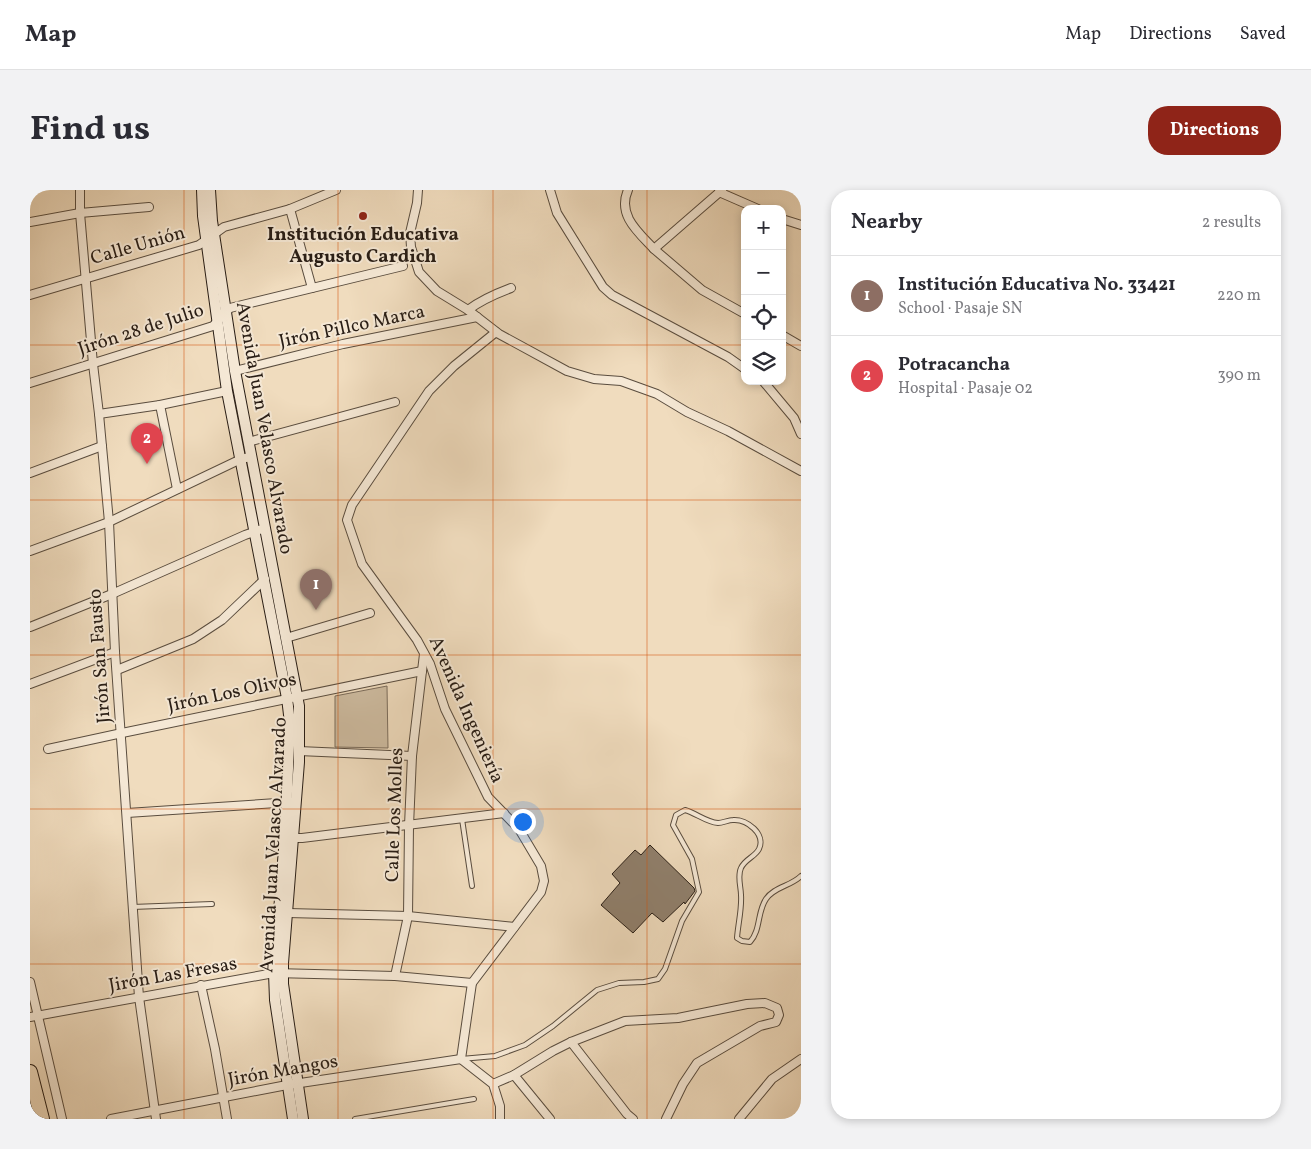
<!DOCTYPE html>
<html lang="en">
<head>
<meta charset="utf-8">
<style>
  :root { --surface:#fff; --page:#f2f2f3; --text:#2b2b33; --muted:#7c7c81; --line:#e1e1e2; --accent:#8f2418 }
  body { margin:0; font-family:Vollkorn,serif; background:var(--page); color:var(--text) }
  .controls { position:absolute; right:15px; top:15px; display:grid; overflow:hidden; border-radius:10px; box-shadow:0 2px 8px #0003 }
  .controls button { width:45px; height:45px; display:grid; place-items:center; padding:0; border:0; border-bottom:1px solid var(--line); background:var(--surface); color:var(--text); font:25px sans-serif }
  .you { position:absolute; left:492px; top:631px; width:18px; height:18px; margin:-12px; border:4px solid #fff; border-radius:50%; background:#1a73e8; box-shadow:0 0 0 8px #1a73e833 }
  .badge { display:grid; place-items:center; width:32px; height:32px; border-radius:50%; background:var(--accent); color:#fff; font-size:16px; font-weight:700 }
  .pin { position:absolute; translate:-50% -41px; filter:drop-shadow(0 1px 2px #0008) }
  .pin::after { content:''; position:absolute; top:26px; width:18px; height:15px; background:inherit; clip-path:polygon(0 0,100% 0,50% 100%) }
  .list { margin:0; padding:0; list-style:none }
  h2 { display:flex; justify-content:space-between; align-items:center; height:65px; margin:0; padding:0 20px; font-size:21px }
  h2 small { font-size:16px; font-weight:400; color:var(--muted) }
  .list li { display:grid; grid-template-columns:32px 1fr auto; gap:15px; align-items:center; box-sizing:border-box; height:80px; padding:0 20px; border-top:1px solid var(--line) }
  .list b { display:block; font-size:19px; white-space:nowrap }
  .list p { margin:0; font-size:16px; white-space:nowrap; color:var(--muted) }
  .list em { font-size:16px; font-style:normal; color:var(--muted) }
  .icon { flex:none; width:28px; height:28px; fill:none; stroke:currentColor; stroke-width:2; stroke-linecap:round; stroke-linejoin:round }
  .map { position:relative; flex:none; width:771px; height:929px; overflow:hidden; border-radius:20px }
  header { display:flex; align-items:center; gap:30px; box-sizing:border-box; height:70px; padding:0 25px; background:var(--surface); border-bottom:1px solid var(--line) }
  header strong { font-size:24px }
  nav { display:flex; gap:28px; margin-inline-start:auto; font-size:18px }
  .intro { display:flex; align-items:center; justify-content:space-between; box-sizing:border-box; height:120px; padding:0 30px }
  h1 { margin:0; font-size:35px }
  .button { padding:12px 22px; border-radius:20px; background:var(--accent); color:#fff; font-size:18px; font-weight:700 }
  main { display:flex; gap:30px; padding:0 30px }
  aside { flex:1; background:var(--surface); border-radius:20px; box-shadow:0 2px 8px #0003 }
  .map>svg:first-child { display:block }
</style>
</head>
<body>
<header>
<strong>Map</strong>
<nav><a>Map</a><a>Directions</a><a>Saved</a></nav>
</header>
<div class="intro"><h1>Find us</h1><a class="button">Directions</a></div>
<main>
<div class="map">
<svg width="771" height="929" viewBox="0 0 771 929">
  <rect width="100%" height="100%" fill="#f0dcbe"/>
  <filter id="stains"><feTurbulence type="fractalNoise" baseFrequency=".004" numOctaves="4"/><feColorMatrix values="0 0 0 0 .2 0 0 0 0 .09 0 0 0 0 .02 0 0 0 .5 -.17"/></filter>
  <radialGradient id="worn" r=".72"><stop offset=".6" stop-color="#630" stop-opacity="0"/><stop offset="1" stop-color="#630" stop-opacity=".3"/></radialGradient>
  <path fill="#cebca1" stroke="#7b6c5b" d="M 357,496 L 358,558 L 305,557 L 305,506 Z"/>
  <path fill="#90806d" stroke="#281d15" d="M 620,655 L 664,698 L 665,701 L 655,714 L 654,712 L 633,732 L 622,723 L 603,743 L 571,715 L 590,693 L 582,684 L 605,660 L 611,665 Z"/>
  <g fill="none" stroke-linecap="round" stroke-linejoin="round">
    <defs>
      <g id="lane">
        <path d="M 432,629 L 442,696"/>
        <path d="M 102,717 L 182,714"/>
        <path d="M 431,869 L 465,866 L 495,855 L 523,836 L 567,800 L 589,793 L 614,792 L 628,789 L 635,779 L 652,731 L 669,702 L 662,669 L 643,635 L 646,625 L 655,620 C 666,623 676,632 688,633 C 693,633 698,630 703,630 C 717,629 736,644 729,659 C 725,667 715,669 711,678 C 707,686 711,697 711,705 C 712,719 708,734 707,748 L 712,751 L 720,752 C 731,740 727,722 736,709 C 744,697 761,696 771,686"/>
        <path d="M 325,929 L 444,909"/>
      </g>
      <g id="street">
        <path d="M 50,0 L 50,23 L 63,174 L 69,224 L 79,332 L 85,462 L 109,807 L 126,929"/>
        <path d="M 388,0 L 387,13 L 380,43 L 381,57 L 389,82 L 407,101 L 438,120 L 469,144 L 537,181 L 564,189 L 591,191 L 627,204 L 657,222 L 698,241 L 771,281"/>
        <path d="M 520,0 L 527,23 L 573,97 L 582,105 L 698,167 L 715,179"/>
        <path d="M 598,0 C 587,25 608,42 624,59 L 692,0"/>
        <path d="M 689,2 L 728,19"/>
        <path d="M 260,19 L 282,98"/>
        <path d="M 752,29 L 771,35"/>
        <path d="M 0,32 L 50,23 L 119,17"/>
        <path d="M 624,59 L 672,100 L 715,124"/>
        <path d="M 0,105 L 169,55 L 194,37 L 260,19 L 306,0"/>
        <path d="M 438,120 C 451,110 465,104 481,98"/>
        <path d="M 752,145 L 771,156"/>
        <path d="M 205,181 L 313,154 L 447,127"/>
        <path d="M 733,191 L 764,228 L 771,244"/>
        <path d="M 0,193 L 183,136 L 200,118 L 373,76"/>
        <path d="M 130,215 L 147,299"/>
        <path d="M 69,224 L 130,215 L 197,201"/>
        <path d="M 218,252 L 365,212"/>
        <path d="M 0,283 L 72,256"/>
        <path d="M 0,361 L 79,332 L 211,269 L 220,267"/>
        <path d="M 0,437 L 82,404 L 215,345 L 235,338"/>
        <path d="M 256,448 L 340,423"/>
        <path d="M 87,480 L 163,449 L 192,430 L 235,389"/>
        <path d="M 0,494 L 85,462"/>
        <path d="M 18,559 L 92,543 L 392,481"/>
        <path d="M 269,561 L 382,566"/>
        <path d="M 97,623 L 262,612"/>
        <path d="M 264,648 L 272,648 L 474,623"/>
        <path d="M 258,723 L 378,726 L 484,737"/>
        <path d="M 365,786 L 378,726 L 379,636 L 382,566 L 394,464"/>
        <path d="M 0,792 L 32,929"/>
        <path d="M 171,795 L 185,859 L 197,929"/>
        <path d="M 0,827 L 244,783 L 365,786 L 442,793"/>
        <path d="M 541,852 L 597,924 L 603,929"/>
        <path d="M 431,869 L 442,793 L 511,702 L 514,691 L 511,676 L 489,639 L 458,607 L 415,519 L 400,474 L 387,450 L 332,374 L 317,330 L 322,315 L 399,201 L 424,176 L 466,142"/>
        <path d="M 431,869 L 463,894 L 470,916 L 470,929"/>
        <path d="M 484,885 L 520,929"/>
        <path d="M 463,894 L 484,885 L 523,861 L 541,852 L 595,831 L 648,828 L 717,814 L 735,813 L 747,818 L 749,825 L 746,832 L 730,836 L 667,873 L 653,894 L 636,929"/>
        <path d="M 81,929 L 257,895 L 431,869"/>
        <path d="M 709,929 L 742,889 L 771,869"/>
      </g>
      <g id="secondary">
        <path d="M 172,0 L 173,26 L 197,201 L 257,508 L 260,533 L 255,647 L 244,783 L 245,810 L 263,929"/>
        <path d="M 180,0 L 182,31 L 205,181 L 269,516 L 269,572 L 253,773 L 253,794 L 273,929"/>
      </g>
      <path id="highway" d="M 0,882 L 12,929"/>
    </defs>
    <use href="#lane" stroke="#5a4d3f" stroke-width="6"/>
    <use href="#street" stroke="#5a4d3f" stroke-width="10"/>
    <use href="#secondary" stroke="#281d15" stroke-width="12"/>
    <use href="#highway" stroke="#281d15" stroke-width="16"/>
    <use href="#lane" stroke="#f5e8d5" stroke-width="4"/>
    <use href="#street" stroke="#f5e8d5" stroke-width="8"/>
    <use href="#secondary" stroke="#f5e8d5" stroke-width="10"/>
    <use href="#highway" stroke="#f0dcbe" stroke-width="14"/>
  </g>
  <path fill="none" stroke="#d5530d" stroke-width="1" stroke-opacity="0.55" d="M 154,0 L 154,929M 308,0 L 308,929M 463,0 L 463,929M 617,0 L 617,929M 0,155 L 715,155M 752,155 L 771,155M 0,310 L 771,310M 0,465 L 771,465M 0,619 L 771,619M 0,774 L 771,774"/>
  <circle fill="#8f2418" stroke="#f5e8d5" stroke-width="2" cx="333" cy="26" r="5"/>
  <g text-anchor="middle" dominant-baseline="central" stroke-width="4" stroke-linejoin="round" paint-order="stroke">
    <g font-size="19" font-weight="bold" fill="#281d15" stroke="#f5e8d5">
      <text x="333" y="45">Institución Educativa<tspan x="333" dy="22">Augusto Cardich</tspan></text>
    </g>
    <g font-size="19" fill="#281d15" stroke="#f5e8d5">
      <text transform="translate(108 56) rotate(-16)">Calle Unión</text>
      <text transform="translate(322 137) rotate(-12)">Jirón Pillco Marca</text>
      <text transform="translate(111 140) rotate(-18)">Jirón 28 de Julio</text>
      <text transform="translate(234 238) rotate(80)">Avenida Juan Velasco Alvarado</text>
      <text transform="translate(70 466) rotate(-94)">Jirón San Fausto</text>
      <text transform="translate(202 503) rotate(-12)">Jirón Los Olivos</text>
      <text transform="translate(436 520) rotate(66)">Avenida Ingeniería</text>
      <text transform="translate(365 625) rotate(-88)">Calle Los Molles</text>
      <text transform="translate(244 655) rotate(-87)">Avenida Juan Velasco Alvarado</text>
      <text transform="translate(143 785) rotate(-10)">Jirón Las Fresas</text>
      <text transform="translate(253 881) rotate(-10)">Jirón Mangos</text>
    </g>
  </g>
  <rect width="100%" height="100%" filter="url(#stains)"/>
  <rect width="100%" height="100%" fill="url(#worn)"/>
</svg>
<div class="controls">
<button>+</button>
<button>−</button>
<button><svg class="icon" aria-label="locate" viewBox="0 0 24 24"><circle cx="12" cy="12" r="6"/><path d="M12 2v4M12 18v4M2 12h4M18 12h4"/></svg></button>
<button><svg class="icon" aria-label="layers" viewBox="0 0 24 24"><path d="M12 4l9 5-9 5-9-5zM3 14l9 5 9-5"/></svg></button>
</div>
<div class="you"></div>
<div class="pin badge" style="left:286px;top:420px;background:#8d6e63">1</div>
<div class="pin badge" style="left:117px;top:274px;background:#e0444e">2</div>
</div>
<aside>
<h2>Nearby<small>2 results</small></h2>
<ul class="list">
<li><span class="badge" style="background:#8d6e63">1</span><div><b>Institución Educativa No. 33421</b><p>School · Pasaje SN</p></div><em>220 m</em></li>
<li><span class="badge" style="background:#e0444e">2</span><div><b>Potracancha</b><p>Hospital · Pasaje 02</p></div><em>390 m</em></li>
</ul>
</aside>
</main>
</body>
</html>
